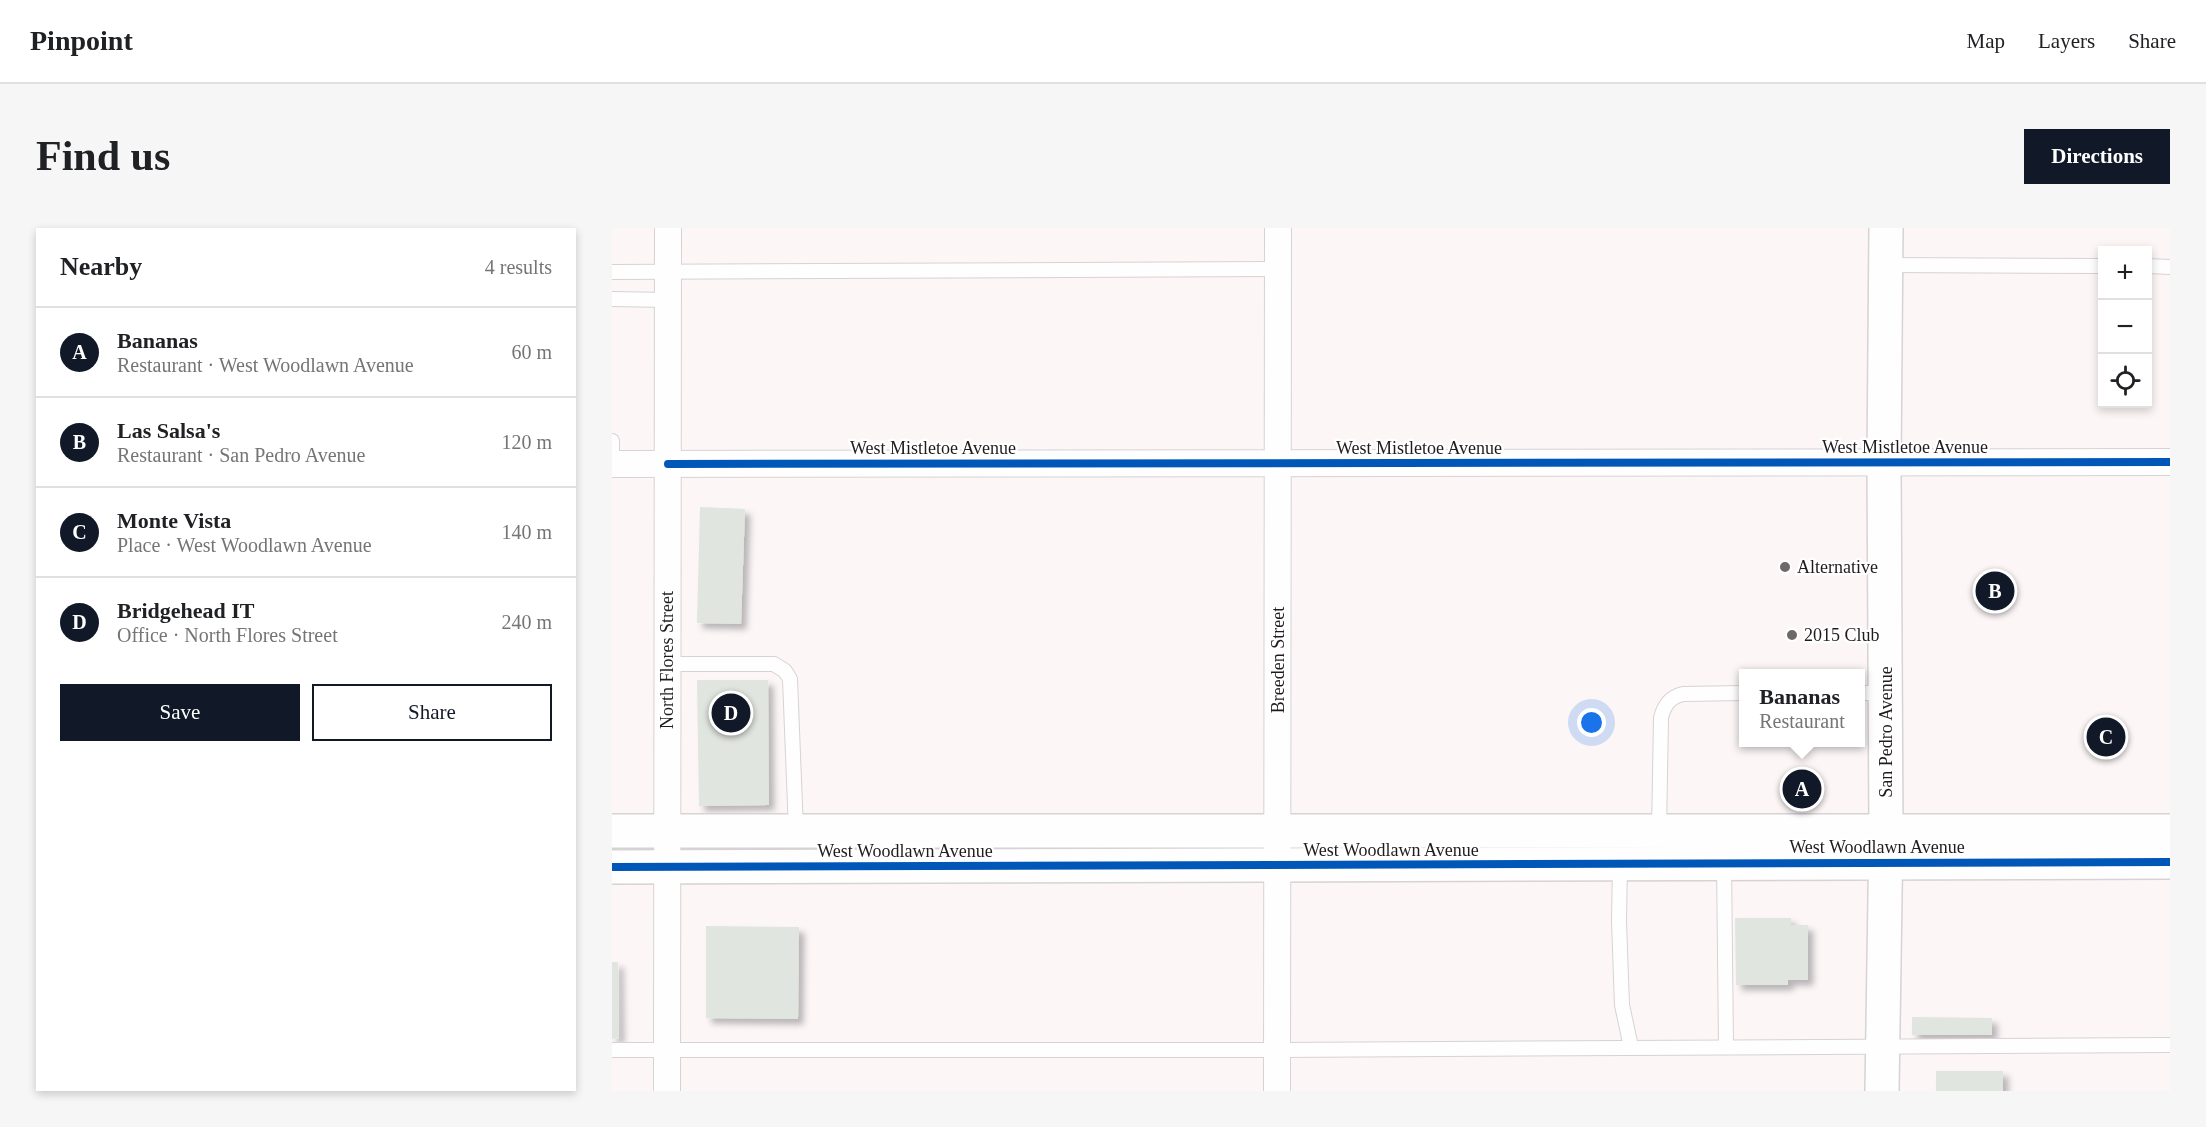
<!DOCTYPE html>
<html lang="en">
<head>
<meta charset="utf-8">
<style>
  :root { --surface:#fff; --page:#f6f6f6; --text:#202124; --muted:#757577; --line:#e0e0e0; --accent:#111827 }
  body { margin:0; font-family:"Times New Roman",serif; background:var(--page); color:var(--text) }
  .controls { position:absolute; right:18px; top:18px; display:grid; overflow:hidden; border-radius:0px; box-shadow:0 3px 9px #0003 }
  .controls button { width:54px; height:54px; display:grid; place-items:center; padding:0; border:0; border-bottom:2px solid var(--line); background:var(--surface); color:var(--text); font:30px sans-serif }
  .you { position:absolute; left:980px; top:495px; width:21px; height:21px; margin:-15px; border:4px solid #fff; border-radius:50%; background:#1a73e8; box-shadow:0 0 0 9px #1a73e833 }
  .badge { display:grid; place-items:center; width:39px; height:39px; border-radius:50%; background:var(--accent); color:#fff; font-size:20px; font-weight:700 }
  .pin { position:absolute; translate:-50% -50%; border:3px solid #fff; box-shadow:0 2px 6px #0006 }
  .popup { position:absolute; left:1127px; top:441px; width:126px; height:78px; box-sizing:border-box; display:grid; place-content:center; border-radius:0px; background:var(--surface); filter:drop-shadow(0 2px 4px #0005); font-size:20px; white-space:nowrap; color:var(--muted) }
  .popup b { font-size:22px; color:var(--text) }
  .popup::after { content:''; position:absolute; left:50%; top:100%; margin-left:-12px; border:12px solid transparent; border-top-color:var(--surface) }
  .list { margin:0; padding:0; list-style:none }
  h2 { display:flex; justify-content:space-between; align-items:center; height:78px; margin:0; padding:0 24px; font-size:26px }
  h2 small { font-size:20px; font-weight:400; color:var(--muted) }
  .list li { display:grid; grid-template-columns:39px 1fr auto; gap:18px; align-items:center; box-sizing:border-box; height:90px; padding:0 24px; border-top:2px solid var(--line) }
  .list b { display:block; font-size:22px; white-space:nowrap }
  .list p { margin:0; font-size:20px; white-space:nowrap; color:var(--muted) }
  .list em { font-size:20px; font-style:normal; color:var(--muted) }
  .actions { display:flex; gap:12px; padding:18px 24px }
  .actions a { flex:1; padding:14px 0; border:2px solid var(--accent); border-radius:0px; text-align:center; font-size:21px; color:var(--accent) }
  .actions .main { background:var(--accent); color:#fff }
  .icon { flex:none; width:33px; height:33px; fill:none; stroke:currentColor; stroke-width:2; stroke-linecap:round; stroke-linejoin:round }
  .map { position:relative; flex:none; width:1558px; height:863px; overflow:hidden; border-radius:0px }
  header { display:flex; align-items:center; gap:36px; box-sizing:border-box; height:84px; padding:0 30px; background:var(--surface); border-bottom:2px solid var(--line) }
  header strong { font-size:28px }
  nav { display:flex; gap:33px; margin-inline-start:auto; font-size:21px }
  .intro { display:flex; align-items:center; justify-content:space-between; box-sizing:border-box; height:144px; padding:0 36px }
  h1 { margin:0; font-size:42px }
  .button { padding:15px 27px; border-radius:0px; background:var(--accent); color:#fff; font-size:21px; font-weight:700 }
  main { display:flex; gap:36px; padding:0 36px }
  aside { flex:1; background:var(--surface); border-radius:0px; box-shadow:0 3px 9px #0003 }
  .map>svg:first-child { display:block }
</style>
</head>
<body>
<header>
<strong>Pinpoint</strong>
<nav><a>Map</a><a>Layers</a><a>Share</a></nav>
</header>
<div class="intro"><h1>Find us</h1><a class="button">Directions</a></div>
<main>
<aside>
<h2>Nearby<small>4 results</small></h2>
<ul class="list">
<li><span class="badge">A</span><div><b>Bananas</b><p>Restaurant · West Woodlawn Avenue</p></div><em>60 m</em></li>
<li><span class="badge">B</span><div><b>Las Salsa's</b><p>Restaurant · San Pedro Avenue</p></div><em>120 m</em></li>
<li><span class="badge">C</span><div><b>Monte Vista</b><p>Place · West Woodlawn Avenue</p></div><em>140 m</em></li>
<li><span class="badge">D</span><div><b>Bridgehead IT</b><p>Office · North Flores Street</p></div><em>240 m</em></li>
</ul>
<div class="actions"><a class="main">Save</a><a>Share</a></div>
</aside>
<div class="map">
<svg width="1558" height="863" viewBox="0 0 1558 863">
  <defs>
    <filter id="shadow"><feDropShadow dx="5.5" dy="5.5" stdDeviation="3" flood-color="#0004"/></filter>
  </defs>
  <rect width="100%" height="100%" fill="#fcf6f7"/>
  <g fill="#e1e5df" filter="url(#shadow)">
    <path d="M 88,279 L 133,281 L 129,396 L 85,395 Z"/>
    <path d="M 85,452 L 156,452 L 157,577 L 87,578 Z"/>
    <path d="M 1123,690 L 1179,690 L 1179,697 L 1196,697 L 1196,752 L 1176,752 L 1176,757 L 1124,757 Z"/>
    <path d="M 94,698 L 187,699 L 186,791 L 94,790 Z"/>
    <path d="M 0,734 L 6,734 L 7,810 L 0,811 Z"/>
    <path d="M 1300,789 L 1380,790 L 1380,807 L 1300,807 Z"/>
    <rect x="1324" y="843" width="67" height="20"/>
  </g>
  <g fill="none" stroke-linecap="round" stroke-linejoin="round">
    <defs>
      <g id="service">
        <path d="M 1273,37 L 1490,38"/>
        <path d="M 1536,38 L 1558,39"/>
        <path d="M 0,44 L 666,41"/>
        <path d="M 0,71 L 56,72"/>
        <path d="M 0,213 L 0,236"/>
        <path d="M 55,436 L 162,436 L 173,443 L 178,451 L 184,603"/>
        <path d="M 1248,465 L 1273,465"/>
        <path d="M 1047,603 L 1049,490 C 1052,477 1058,469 1071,466 L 1132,465"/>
        <path d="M 1112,635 L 1114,818"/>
        <path d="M 1008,636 L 1007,693 L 1010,777 L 1019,819"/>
        <path d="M 0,822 L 665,822 L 1558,817"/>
      </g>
      <g id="minor">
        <path d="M 0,236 L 1558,234"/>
        <path d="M 55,863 L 56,0"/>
        <path d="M 665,863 L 666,0"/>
      </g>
      <g id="tertiary">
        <path d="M 0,603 L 1558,603"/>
        <path d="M 0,639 L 1558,634"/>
      </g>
      <path id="primary" d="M 1270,863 L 1274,603 L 1272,234 L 1274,0"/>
    </defs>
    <use href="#service" stroke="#d7d2d3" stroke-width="16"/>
    <use href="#minor" stroke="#d7d2d3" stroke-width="28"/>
    <use href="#tertiary" stroke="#d7d2d3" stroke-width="36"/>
    <use href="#primary" stroke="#d7d2d3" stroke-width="36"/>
    <use href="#service" stroke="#fffefe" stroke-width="14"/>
    <use href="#minor" stroke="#fffefe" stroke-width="26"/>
    <use href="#tertiary" stroke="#fffefe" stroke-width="33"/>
    <use href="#primary" stroke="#fffefe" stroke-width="33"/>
    <defs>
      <g id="cycleway">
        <path d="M 56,236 L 1558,234"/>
        <path d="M 0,639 L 1558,634"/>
      </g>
    </defs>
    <use href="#cycleway" stroke="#fff" stroke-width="11"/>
    <use href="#cycleway" stroke="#0057b8" stroke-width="8"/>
  </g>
  <g fill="#6d6869" stroke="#fff" stroke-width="2">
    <circle cx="1173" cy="339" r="6"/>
    <circle cx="1180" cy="407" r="6"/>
  </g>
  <g text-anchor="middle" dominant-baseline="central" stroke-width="4.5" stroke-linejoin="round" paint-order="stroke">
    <g font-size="18" fill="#201c1d" stroke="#fff">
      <text x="1293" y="219">West Mistletoe Avenue</text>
      <text x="321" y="220">West Mistletoe Avenue</text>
      <text x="807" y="220">West Mistletoe Avenue</text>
      <text transform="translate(55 432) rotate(-90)">North Flores Street</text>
      <text transform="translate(666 432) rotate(-90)">Breeden Street</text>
      <text transform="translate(1274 504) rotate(-90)">San Pedro Avenue</text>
      <text x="1265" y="619">West Woodlawn Avenue</text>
      <text x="779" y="622">West Woodlawn Avenue</text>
      <text x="293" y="623">West Woodlawn Avenue</text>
    </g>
    <g font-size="18" fill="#201c1d" stroke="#fff" text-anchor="start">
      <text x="1185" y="339">Alternative</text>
      <text x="1192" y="407">2015 Club</text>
    </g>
  </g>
</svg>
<div class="controls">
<button>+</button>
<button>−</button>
<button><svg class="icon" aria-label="locate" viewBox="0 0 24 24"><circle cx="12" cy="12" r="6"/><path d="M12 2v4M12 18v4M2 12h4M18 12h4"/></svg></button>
</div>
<div class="you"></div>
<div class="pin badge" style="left:1190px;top:561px">A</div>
<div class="popup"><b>Bananas</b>Restaurant</div>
<div class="pin badge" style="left:1383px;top:363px">B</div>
<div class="pin badge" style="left:1494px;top:509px">C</div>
<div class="pin badge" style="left:119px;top:485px">D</div>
</div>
</main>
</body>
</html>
